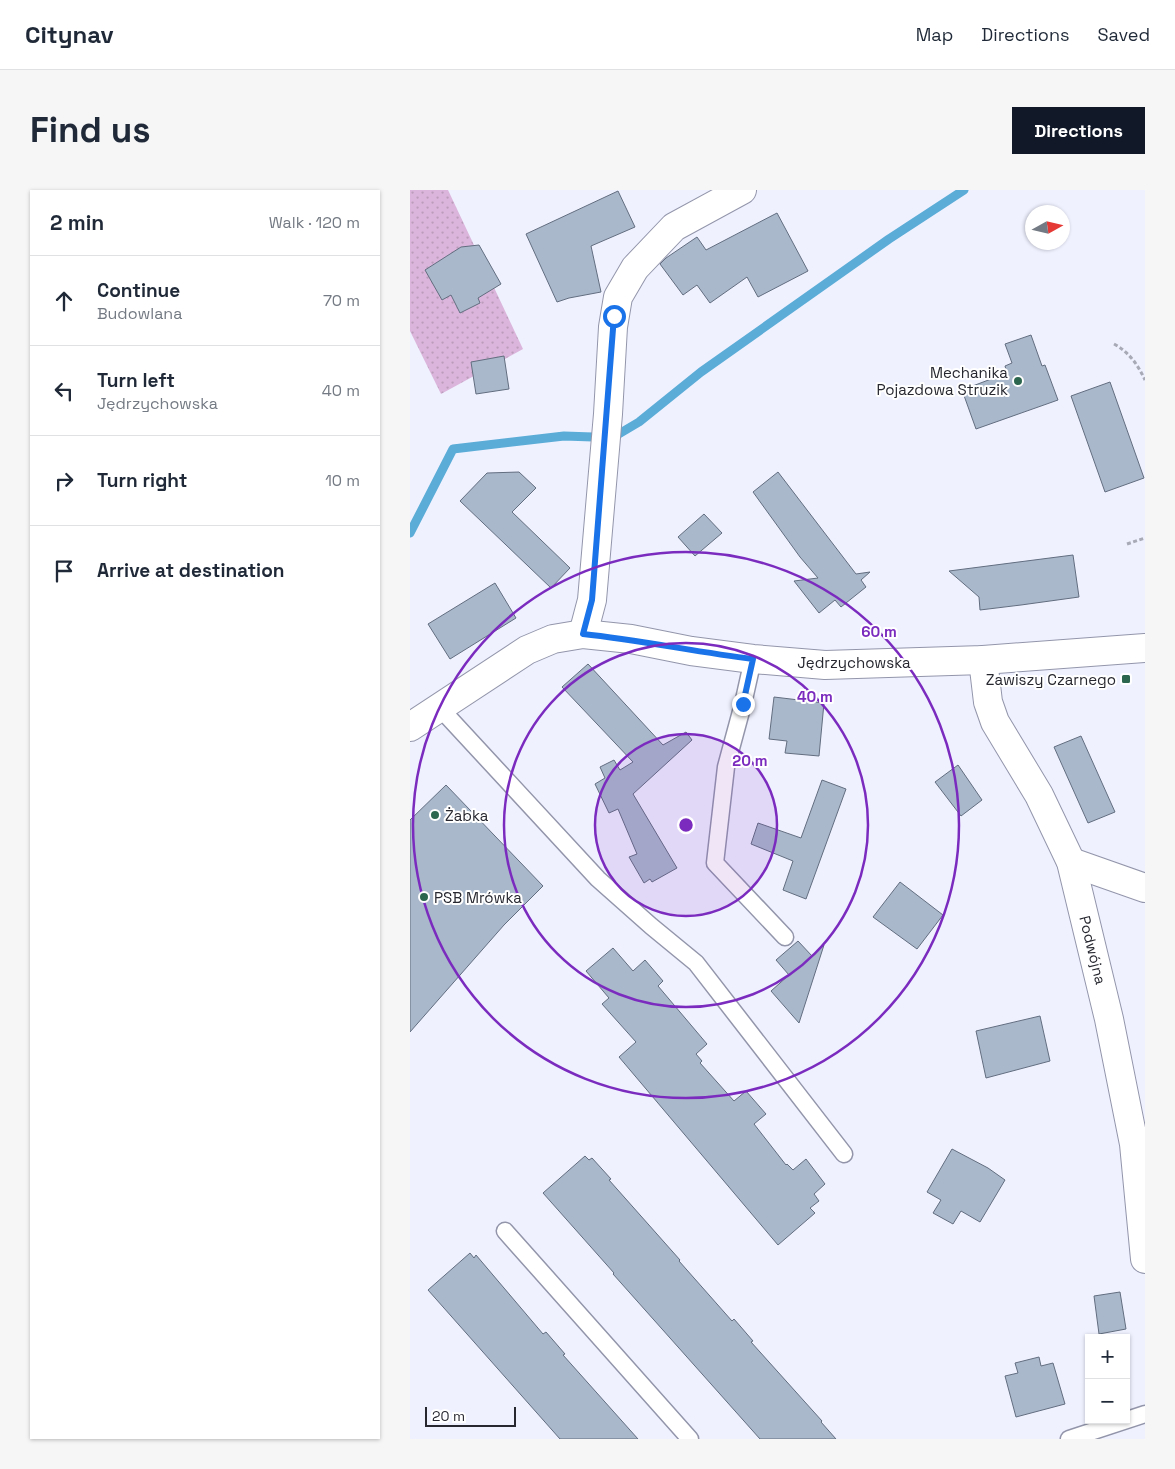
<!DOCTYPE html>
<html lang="en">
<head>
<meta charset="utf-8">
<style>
  :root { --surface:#fff; --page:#f6f6f7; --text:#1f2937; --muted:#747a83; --line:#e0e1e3; --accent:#111827 }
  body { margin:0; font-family:"Space Grotesk",sans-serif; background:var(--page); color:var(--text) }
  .controls { position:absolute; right:15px; bottom:15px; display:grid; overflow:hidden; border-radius:0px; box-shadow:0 1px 4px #0004 }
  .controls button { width:45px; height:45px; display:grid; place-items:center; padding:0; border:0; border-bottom:1px solid var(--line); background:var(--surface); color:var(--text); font:25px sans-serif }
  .compass { position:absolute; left:615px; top:15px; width:45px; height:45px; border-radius:50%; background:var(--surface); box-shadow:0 1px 4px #0004; rotate:82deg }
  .scale { position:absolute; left:15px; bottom:12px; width:91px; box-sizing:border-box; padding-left:5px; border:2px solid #26272f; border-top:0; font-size:14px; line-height:18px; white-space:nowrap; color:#26272f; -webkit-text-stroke:4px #fff; paint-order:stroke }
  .stop { position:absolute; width:15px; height:15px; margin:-11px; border:4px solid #1a73e8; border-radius:50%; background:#fff }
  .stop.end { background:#1a73e8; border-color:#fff; box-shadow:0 1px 5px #0008 }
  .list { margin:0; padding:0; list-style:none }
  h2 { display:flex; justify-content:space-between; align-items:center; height:65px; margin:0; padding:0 20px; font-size:21px }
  h2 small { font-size:16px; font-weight:400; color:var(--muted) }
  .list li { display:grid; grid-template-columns:32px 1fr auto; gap:15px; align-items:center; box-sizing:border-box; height:90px; padding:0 20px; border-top:1px solid var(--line) }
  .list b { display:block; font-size:19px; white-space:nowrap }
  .list p { margin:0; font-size:16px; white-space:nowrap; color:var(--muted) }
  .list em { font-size:16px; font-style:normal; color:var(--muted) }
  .icon { flex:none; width:28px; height:28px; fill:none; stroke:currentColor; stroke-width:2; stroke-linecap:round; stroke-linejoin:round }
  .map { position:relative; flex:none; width:735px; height:1249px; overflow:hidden; border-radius:0px }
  header { display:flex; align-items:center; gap:30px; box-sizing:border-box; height:70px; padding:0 25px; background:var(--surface); border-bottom:1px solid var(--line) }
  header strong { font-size:24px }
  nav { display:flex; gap:28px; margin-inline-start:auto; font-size:18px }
  .intro { display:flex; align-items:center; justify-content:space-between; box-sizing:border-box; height:120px; padding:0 30px }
  h1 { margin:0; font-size:35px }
  .button { padding:12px 22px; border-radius:0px; background:var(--accent); color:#fff; font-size:18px; font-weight:700 }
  main { display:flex; gap:30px; padding:0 30px }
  aside { flex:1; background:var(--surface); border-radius:0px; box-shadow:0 1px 4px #0004 }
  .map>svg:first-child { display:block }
</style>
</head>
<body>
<header>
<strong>Citynav</strong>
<nav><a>Map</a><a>Directions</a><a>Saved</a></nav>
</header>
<div class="intro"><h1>Find us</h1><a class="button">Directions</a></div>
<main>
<aside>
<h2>2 min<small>Walk · 120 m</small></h2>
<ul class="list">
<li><svg class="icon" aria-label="ahead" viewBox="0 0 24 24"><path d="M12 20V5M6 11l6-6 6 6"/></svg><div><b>Continue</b><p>Budowlana</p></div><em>70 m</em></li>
<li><svg class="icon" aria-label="left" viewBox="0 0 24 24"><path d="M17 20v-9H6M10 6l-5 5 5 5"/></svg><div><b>Turn left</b><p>Jędrzychowska</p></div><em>40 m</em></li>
<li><svg class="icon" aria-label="right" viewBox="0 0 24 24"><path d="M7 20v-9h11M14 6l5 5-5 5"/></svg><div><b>Turn right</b></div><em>10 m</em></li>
<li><svg class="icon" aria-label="arrive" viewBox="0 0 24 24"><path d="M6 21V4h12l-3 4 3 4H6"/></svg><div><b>Arrive at destination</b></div></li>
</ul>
</aside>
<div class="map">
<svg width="735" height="1249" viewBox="0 0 735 1249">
  <defs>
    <pattern id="grass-dots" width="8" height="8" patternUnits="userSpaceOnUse" patternTransform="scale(1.25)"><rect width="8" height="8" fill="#dbb5db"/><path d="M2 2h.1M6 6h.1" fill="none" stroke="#bc9cbc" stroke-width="1.8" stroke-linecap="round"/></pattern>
  </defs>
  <rect width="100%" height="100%" fill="#eff1ff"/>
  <path fill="url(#grass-dots)" d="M 0,0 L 38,0 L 113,159 L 31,204 L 0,141 Z"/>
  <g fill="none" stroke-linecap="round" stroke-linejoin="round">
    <g stroke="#5bacd7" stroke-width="9">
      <path d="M 202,248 L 229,232 L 291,182 L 479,49 L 554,0"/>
      <path d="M 0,343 L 43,259 L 154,246 L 183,247"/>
    </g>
  </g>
  <g fill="#aab8cb" stroke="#626e80">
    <path d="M 208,1 L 225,37 L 181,56 L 191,102 L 159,108 L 147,112 L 116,44 Z"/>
    <path d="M 367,23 L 398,81 L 348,107 L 337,87 L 300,113 L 287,95 L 273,105 L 250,74 L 256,68 L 287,47 L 296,60 Z"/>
    <path d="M 69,55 L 91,94 L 68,108 L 70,113 L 50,123 L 41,105 L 32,110 L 15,80 L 51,57 Z"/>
    <path d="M 621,145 L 632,176 L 635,175 L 648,210 L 566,239 L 552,200 L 597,183 L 595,176 L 602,173 L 595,154 Z"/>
    <path d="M 94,166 L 99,199 L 66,204 L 61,172 Z"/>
    <path d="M 700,192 L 734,288 L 695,302 L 661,206 Z"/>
    <path d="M 109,282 L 126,298 L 102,322 L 160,378 L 141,398 L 50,311 L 77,283 Z"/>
    <path d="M 368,282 L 446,384 L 460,382 L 451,390 L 456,397 L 431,417 L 425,410 L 409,423 L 384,391 L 408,388 L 390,367 L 343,302 Z"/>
    <path d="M 294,324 L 312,343 L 285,366 L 268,347 Z"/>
    <path d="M 663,365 L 669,407 L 611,415 L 570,420 L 569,407 L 539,381 Z"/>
    <path d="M 85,393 L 106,428 L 40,469 L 18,434 Z"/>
    <path d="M 178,474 L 253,555 L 276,542 L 282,550 L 223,604 L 267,678 L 242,692 L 240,689 L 234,693 L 219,667 L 227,664 L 208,619 L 199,623 L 185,594 L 195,588 L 190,577 L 204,570 L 210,580 L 223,572 L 152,497 Z"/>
    <path d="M 364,507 L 414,513 L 409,566 L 375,563 L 377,551 L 359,549 Z"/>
    <path d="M 671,546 L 705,622 L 678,633 L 644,557 Z"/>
    <path d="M 548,575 L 572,610 L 551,626 L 525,592 Z"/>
    <path d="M 412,590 L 436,599 L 396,709 L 373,700 L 383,671 L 341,654 L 348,633 L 391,648 Z"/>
    <path d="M 36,595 L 133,696 L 94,735 L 0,842 L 0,630 Z"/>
    <path d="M 490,692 L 533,725 L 507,759 L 463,727 Z"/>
    <path d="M 388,751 L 402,766 L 414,755 L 389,833 L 361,801 L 379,785 L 366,770 Z"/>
    <path d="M 203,758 L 223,781 L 235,770 L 253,791 L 248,796 L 297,854 L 286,864 L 292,871 L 290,873 L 324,911 L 336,901 L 356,924 L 344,934 L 376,975 L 377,974 L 383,980 L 396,969 L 415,994 L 404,1004 L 409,1011 L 400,1018 L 405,1023 L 368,1055 L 209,867 L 226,852 L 192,814 L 199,808 L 176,781 Z"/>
    <path d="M 630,826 L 640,871 L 576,888 L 566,841 Z"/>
    <path d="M 542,959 L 578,978 L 595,990 L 570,1032 L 551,1021 L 543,1034 L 523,1023 L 531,1010 L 517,1002 Z"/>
    <path d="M 175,966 L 179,970 L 182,968 L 201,989 L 199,990 L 270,1070 L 269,1071 L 322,1131 L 324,1129 L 343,1151 L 341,1152 L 412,1231 L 411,1232 L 426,1249 L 350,1249 L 203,1084 L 204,1083 L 133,1003 Z"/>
    <path d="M 60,1063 L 64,1068 L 66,1065 L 133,1144 L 136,1142 L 155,1164 L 153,1165 L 228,1249 L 150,1249 L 18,1100 Z"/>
    <path d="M 710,1102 L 716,1139 L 689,1144 L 684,1106 Z"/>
    <path d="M 629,1167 L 631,1176 L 643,1173 L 655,1214 L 606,1227 L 595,1186 L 608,1183 L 605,1173 Z"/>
  </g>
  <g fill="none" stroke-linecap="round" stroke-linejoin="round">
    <defs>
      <g id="lane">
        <path d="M 343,469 L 333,514 L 316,577 L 305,673 L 375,747"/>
        <path d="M 29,517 L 188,689 L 241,736 L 286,773 L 434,964"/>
        <path d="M 95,1041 L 280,1249"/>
        <path d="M 659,1249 L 735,1224"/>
      </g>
      <g id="street">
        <path d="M 173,444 L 182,410 L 198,224 L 203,137 L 208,107 L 225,78 L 264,37 L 332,0"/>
        <path d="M 573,470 L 578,512 L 585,532 L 629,605 L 661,672 L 699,829 L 724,954 L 735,1069"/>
        <path d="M 661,672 L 735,698"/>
      </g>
      <path id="secondary" d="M 0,537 L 117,460 L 143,449 L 173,444 L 221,449 L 281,461 L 343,469 L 415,475 L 573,470 L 735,458"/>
    </defs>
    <use href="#lane" stroke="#9396ab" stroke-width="19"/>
    <use href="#street" stroke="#9396ab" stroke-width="30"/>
    <use href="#secondary" stroke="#9396ab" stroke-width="30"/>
    <g stroke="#a8aab6" stroke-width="3" stroke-dasharray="4 2.5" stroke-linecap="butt">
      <path d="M 704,154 C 719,162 728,175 735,190"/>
      <path d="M 717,354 L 735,348"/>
    </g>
    <use href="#lane" stroke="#fff" stroke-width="16"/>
    <use href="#street" stroke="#fff" stroke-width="28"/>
    <use href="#secondary" stroke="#fff" stroke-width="28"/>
  </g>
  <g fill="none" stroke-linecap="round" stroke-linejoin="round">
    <path stroke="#1a73e8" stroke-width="6" d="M 204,126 L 182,410 L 173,444 C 230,450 286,462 343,469 L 333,514"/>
  </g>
  <circle cx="276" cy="635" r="91" fill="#7b2cbf" fill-opacity=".12"/>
  <g fill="none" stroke="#7b2cbf" stroke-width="2.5">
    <circle cx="276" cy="635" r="91"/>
    <circle cx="276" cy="635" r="182"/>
    <circle cx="276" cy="635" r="273"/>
  </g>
  <g fill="#2d664e" stroke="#fff" stroke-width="2">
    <circle cx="608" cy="191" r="5"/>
    <rect x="711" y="484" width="10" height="10" rx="2.5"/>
    <circle cx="25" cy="625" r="5"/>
    <circle cx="14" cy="707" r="5"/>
  </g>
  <g text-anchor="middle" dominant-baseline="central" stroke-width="4" stroke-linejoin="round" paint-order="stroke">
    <g font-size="15" fill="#26272f" stroke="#fff" text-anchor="end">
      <text x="598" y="182">Mechanika<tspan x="598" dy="17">Pojazdowa Struzik</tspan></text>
      <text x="706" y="489">Zawiszy Czarnego</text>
      <text x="35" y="625" text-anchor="start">Żabka</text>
      <text x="24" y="707" text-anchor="start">PSB Mrówka</text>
    </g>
    <g font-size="15" fill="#26272f" stroke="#fff">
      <text x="444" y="472">Jędrzychowska</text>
      <text transform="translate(683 760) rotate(76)">Podwójna</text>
    </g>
  </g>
  <circle cx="276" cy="635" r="8" fill="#7b2cbf" stroke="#fff" stroke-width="2.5"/>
  <g font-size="15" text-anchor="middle" font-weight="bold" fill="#7b2cbf" stroke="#fff" stroke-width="4" stroke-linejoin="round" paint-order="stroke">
    <text x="469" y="447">60 m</text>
    <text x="405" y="512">40 m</text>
    <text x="340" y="576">20 m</text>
  </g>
</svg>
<div class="controls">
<button>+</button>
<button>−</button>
</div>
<svg class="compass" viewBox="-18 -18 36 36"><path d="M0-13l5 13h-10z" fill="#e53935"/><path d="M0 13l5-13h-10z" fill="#747a83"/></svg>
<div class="scale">20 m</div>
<div class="stop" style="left:204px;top:126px"></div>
<div class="stop end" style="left:333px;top:514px"></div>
</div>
</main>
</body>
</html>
